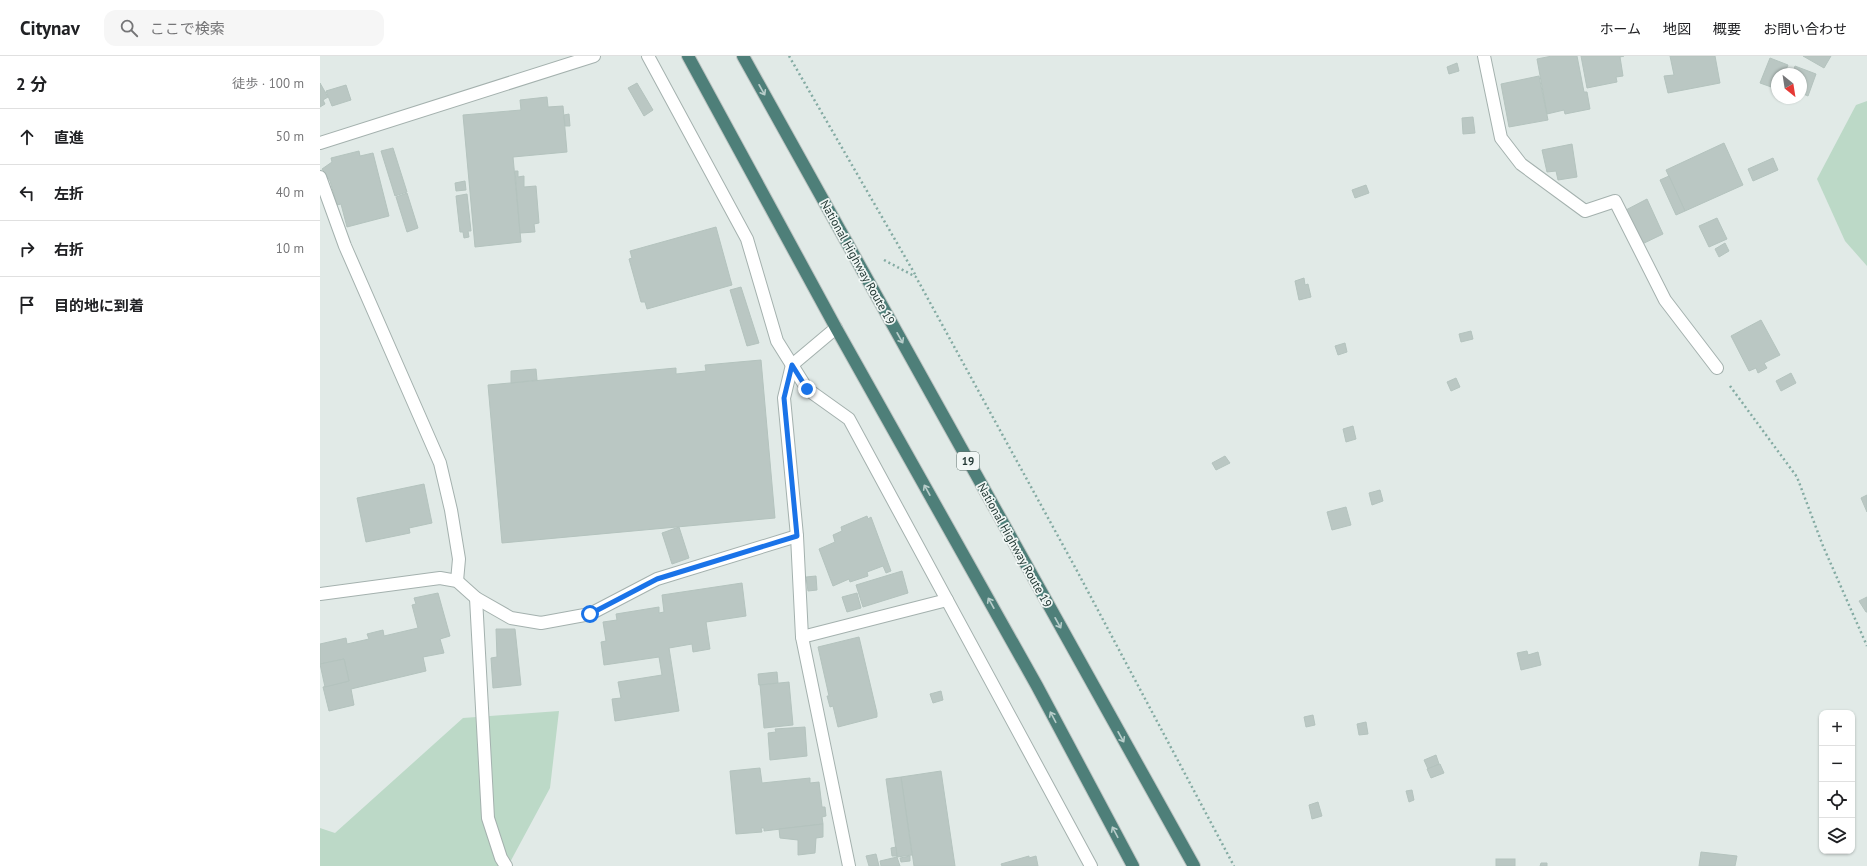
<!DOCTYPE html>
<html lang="ja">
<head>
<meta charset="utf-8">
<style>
  :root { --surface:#fff; --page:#f6f6f6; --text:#202124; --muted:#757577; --line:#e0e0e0 }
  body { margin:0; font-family:"PT Sans","Noto Sans JP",sans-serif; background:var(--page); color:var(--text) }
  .controls { position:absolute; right:12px; bottom:12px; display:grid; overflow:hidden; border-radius:8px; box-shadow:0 1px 3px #0004 }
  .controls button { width:36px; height:36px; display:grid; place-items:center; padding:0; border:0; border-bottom:1px solid var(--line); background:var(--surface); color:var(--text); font:20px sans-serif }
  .compass { position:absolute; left:1451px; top:12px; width:36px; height:36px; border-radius:50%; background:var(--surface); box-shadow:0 1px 3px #0004; rotate:150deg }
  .stop { position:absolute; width:12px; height:12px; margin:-9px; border:3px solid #1a73e8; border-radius:50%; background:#fff }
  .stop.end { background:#1a73e8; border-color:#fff; box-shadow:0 1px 4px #0008 }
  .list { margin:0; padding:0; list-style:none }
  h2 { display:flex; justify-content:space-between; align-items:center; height:52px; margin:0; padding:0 16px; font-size:17px }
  h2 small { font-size:13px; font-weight:400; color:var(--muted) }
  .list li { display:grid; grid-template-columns:26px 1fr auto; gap:12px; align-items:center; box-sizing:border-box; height:56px; padding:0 16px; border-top:1px solid var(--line) }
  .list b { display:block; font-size:15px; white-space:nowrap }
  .list em { font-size:13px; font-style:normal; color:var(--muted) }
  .icon { flex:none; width:22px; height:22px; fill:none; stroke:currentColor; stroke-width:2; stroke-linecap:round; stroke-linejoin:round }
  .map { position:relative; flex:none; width:1547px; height:810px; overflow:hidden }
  header { display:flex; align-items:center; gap:24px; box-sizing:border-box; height:56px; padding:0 20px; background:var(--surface); border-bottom:1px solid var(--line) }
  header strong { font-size:19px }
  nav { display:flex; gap:22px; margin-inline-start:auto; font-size:14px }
  .search { width:280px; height:36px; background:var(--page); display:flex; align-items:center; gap:10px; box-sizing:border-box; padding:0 14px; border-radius:12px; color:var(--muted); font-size:15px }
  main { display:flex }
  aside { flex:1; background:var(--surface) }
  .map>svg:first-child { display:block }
</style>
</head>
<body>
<header>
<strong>Citynav</strong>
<div class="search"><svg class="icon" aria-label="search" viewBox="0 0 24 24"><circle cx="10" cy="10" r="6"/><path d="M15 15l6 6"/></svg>ここで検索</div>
<nav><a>ホーム</a><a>地図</a><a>概要</a><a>お問い合わせ</a></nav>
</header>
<main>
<aside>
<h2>2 分<small>徒歩 · 100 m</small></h2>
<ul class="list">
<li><svg class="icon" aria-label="ahead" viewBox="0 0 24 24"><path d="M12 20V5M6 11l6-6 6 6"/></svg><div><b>直進</b></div><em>50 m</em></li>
<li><svg class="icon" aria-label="left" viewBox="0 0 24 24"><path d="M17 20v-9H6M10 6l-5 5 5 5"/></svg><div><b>左折</b></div><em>40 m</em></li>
<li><svg class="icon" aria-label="right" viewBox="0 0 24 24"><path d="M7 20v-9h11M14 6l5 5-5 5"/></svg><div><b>右折</b></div><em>10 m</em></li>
<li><svg class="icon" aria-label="arrive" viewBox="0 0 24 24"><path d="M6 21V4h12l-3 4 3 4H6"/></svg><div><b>目的地に到着</b></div></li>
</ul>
</aside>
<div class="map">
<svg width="1547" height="810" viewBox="0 0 1547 810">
  <rect width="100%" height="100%" fill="#e1eae7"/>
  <g fill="#bcd9c7">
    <path d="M 1547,45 L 1547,210 L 1525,185 L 1497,123 L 1536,49 Z"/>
    <path d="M 239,655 L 230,732 L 188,810 L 0,810 L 0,772 L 15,777 L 143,662 Z"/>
  </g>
  <g fill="#bac7c3" stroke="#b4c3be">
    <path d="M 1232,0 L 1257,0 L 1264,36 L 1267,36 L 1270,53 L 1245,58 L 1244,54 L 1227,58 L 1217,3 Z"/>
    <path d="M 1261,0 L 1304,0 L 1300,1 L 1303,20 L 1296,21 L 1297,26 L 1267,32 Z"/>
    <path d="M 1350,0 L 1395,0 L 1400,27 L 1348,37 L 1344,20 L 1354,19 Z"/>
    <path d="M 1483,0 L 1511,0 L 1504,12 Z"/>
    <path d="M 1450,2 L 1468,9 L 1464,18 L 1457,18 L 1457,33 L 1440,27 Z"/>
    <path d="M 1137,7 L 1139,15 L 1129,18 L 1127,11 Z"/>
    <path d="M 1475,10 L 1496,18 L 1488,40 L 1481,37 L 1481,18 L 1472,18 Z"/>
    <path d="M 1219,20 L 1228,64 L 1189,71 L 1181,28 Z"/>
    <path d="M 0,27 L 8,41 L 3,44 L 5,48 L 0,51 Z"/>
    <path d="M 317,27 L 333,54 L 324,60 L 308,32 Z"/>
    <path d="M 26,29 L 31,44 L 12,50 L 6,35 Z"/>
    <path d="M 227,41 L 228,51 L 243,50 L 247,96 L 193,101 L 201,186 L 155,191 L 143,59 L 201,54 L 200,44 Z"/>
    <path d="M 249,58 L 250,70 L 245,70 L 244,59 Z"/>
    <path d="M 1153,61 L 1155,77 L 1143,78 L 1142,62 Z"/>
    <path d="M 1404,87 L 1423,129 L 1365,155 L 1346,114 Z"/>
    <path d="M 1252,88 L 1257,121 L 1238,124 L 1236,115 L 1227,116 L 1222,94 Z"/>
    <path d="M 73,92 L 87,136 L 75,140 L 61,95 Z"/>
    <path d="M 39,95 L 40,100 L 53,97 L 69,160 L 27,171 L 21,148 L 17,149 L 10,125 L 2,113 L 12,106 L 11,102 Z"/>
    <path d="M 1453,102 L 1458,114 L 1433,125 L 1428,113 Z"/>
    <path d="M 195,115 L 198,115 L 198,121 L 204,120 L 204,131 L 216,130 L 219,167 L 214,168 L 215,176 L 200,177 Z"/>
    <path d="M 1349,120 L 1365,155 L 1356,159 L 1340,124 Z"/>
    <path d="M 145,125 L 146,134 L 136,135 L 135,127 Z"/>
    <path d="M 1046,129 L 1049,137 L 1035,142 L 1032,134 Z"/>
    <path d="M 87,137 L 98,172 L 87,176 L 76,141 Z"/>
    <path d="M 147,138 L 151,175 L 148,175 L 149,181 L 144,182 L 143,176 L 140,176 L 136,140 Z"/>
    <path d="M 1327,143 L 1343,178 L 1320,189 L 1304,155 Z"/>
    <path d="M 1397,162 L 1407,183 L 1389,191 L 1379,170 Z"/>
    <path d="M 396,171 L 412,229 L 327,253 L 325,246 L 321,246 L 309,203 L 312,202 L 310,195 Z"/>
    <path d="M 1405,187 L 1409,195 L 1399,201 L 1395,193 Z"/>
    <path d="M 984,222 L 985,229 L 988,228 L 991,241 L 979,244 L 975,225 Z"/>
    <path d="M 421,231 L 439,287 L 427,290 L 410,234 Z"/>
    <path d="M 1441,264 L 1460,299 L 1444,307 L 1447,312 L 1438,317 L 1436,312 L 1429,315 L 1411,280 Z"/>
    <path d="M 1151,275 L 1153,283 L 1141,286 L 1139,278 Z"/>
    <path d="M 1025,287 L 1027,296 L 1018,299 L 1015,290 Z"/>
    <path d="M 441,304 L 455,462 L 182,487 L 168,329 L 356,312 L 356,318 L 386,315 L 385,309 Z"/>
    <path d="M 216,313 L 217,324 L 191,327 L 191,315 Z"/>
    <path d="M 1471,317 L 1476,327 L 1461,335 L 1456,325 Z"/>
    <path d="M 1136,322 L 1140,331 L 1131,335 L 1127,326 Z"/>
    <path d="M 1033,370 L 1036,383 L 1026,386 L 1023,373 Z"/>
    <path d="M 905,400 L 910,407 L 896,414 L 892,407 Z"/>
    <path d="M 104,428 L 112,467 L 89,472 L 90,477 L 46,486 L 37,442 Z"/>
    <path d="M 1060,434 L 1063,445 L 1052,449 L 1049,437 Z"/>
    <path d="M 1547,439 L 1547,456 L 1541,442 Z"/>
    <path d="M 1026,451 L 1031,469 L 1012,474 L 1007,456 Z"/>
    <path d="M 547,460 L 548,463 L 551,461 L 571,515 L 566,517 L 563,510 L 547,516 L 548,520 L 530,526 L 529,523 L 513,530 L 499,493 L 515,486 L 513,479 L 522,475 L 521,471 Z"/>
    <path d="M 359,471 L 369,502 L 352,508 L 342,477 Z"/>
    <path d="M 582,515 L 588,537 L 543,551 L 536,529 Z"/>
    <path d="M 496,520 L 497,534 L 488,535 L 486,521 Z"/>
    <path d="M 422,527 L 426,560 L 386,566 L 390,593 L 373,596 L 372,588 L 349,592 L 359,655 L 295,665 L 292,643 L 301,642 L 298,626 L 342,619 L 339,601 L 284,609 L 281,586 L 286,585 L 283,566 L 297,564 L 296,558 L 339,551 L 339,557 L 344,556 L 342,539 Z"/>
    <path d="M 118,537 L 130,580 L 120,583 L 124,597 L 103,601 L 106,615 L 31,633 L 34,649 L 9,655 L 3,631 L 29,625 L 24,603 L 0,608 L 0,588 L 26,582 L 27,588 L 49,583 L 47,578 L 63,574 L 64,580 L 98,572 L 92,549 L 96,548 L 94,542 Z"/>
    <path d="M 537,537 L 541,552 L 527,556 L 522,541 Z"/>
    <path d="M 1547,541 L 1547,556 L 1546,556 L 1539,545 Z"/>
    <path d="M 176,573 L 195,573 L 201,629 L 173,632 L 171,602 L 177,601 Z"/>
    <path d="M 539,581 L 557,657 L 557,661 L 518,671 L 513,650 L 510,651 L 507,640 L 509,640 L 498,591 Z"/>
    <path d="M 1207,595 L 1208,599 L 1218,596 L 1221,609 L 1201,614 L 1197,597 Z"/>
    <path d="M 24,603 L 29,625 L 5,631 L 0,608 Z"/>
    <path d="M 457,616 L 458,627 L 439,629 L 438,618 Z"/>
    <path d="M 469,626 L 473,669 L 444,672 L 440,629 Z"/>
    <path d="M 621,635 L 623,644 L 613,647 L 610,638 Z"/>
    <path d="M 993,659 L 995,669 L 986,671 L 984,661 Z"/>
    <path d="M 1046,666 L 1048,678 L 1039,679 L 1037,668 Z"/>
    <path d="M 485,671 L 487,700 L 450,704 L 448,677 L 456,676 L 455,673 Z"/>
    <path d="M 1116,699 L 1119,708 L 1108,713 L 1104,704 Z"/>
    <path d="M 1120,708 L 1124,717 L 1111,722 L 1107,713 Z"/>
    <path d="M 440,712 L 442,727 L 490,722 L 490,727 L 499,726 L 502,751 L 505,751 L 506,760 L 502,761 L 503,768 L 444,775 L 444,772 L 441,772 L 442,776 L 416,778 L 410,715 Z"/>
    <path d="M 621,715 L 635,810 L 594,810 L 581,721 Z"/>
    <path d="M 581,721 L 592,799 L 577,801 L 566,723 Z"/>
    <path d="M 1092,734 L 1094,744 L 1089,746 L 1086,735 Z"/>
    <path d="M 998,746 L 1002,760 L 992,763 L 989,749 Z"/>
    <path d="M 503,768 L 503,781 L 496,782 L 495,797 L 478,799 L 478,784 L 460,782 L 459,773 Z"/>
    <path d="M 576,791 L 577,800 L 572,800 L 571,792 Z"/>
    <path d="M 1381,796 L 1417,800 L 1415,810 L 1379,810 Z"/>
    <path d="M 556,798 L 559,810 L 549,810 L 546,800 Z"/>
    <path d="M 590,800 L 590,805 L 581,806 L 580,802 Z"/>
    <path d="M 709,800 L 709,802 L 716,800 L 718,810 L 682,810 L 681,808 Z"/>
    <path d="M 577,801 L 580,810 L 561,810 L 560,805 Z"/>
    <rect x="1176" y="803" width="19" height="7"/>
    <path d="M 1221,807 L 1227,807 L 1227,810 L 1220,810 Z"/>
  </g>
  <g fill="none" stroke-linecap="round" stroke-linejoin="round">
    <defs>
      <g id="minor">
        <path d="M 328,0 L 427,183 L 457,285 L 487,333 L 529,363 L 771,810"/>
        <path d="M 1164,0 L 1181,82 L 1201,108 L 1265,155 L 1295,145 L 1345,244 L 1397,312"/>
        <path d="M 0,87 L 274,0"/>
        <path d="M 0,121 L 25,190 L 120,407 L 131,454 L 139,503 L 137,525"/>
        <path d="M 516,272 L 472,309 L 464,342 L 477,480 L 482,581 L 529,810"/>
        <path d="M 0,538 L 120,522 L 137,525 L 156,542 L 191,562 L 221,567 L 270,558 L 337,523 L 477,480"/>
        <path d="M 156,542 L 168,762 L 181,802 L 186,810"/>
        <path d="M 482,581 L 627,544"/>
      </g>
      <g id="trunk">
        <path d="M 368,0 L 516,272 L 717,630 L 813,810"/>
        <path d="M 423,0 L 874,810"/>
      </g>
    </defs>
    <use href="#minor" stroke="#a4b1ae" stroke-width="14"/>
    <use href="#trunk" stroke="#bdc4c2" stroke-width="14"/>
    <g stroke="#84aba3" stroke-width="2.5" stroke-dasharray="2 3" stroke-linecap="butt">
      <path d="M 469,0 L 596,220"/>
      <path d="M 564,204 L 596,221 L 756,513 L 914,810"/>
      <path d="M 1410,330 L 1477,421 L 1503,490 L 1547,590"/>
    </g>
    <use href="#minor" stroke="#fff" stroke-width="12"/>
    <use href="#trunk" stroke="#4e7f79" stroke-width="12"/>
  </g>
  <defs><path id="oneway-shaft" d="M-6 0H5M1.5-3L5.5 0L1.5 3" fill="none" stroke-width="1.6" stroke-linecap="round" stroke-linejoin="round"/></defs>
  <g stroke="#b8cdca">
    <use href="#oneway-shaft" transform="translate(442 34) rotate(61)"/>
    <use href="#oneway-shaft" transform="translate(580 282) rotate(61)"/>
    <use href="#oneway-shaft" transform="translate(607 434) rotate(-119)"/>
    <use href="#oneway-shaft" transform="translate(671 547) rotate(-119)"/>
    <use href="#oneway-shaft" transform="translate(738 567) rotate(61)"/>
    <use href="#oneway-shaft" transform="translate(733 661) rotate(-118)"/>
    <use href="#oneway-shaft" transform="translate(801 681) rotate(61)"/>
    <use href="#oneway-shaft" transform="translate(795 776) rotate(-118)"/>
  </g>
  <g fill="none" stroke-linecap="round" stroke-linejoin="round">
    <path stroke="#1a73e8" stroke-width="5" d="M 270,558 L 337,523 L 477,480 L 464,342 L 472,309 L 487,333"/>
  </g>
  <g text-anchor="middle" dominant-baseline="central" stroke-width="3.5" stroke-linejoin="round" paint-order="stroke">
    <rect fill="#f1f7f5" stroke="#61726f" stroke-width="1" x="637" y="396" width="22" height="18" rx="3"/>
    <g font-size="11" font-weight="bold" fill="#233935">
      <text x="648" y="405">19</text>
    </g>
    <g font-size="12" fill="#233935" stroke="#f1f7f5">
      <text transform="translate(538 206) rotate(61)">National Highway Route 19</text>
      <text transform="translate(695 489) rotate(61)">National Highway Route 19</text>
    </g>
  </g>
</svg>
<div class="controls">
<button>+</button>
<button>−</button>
<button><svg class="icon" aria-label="locate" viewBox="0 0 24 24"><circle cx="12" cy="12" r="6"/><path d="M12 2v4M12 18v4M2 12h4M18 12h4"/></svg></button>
<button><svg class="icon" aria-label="layers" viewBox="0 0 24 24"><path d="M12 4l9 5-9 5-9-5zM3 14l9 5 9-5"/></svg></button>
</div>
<svg class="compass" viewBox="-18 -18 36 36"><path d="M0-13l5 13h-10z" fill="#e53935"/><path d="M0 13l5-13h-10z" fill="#757577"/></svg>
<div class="stop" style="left:270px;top:558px"></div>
<div class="stop end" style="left:487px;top:333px"></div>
</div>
</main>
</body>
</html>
